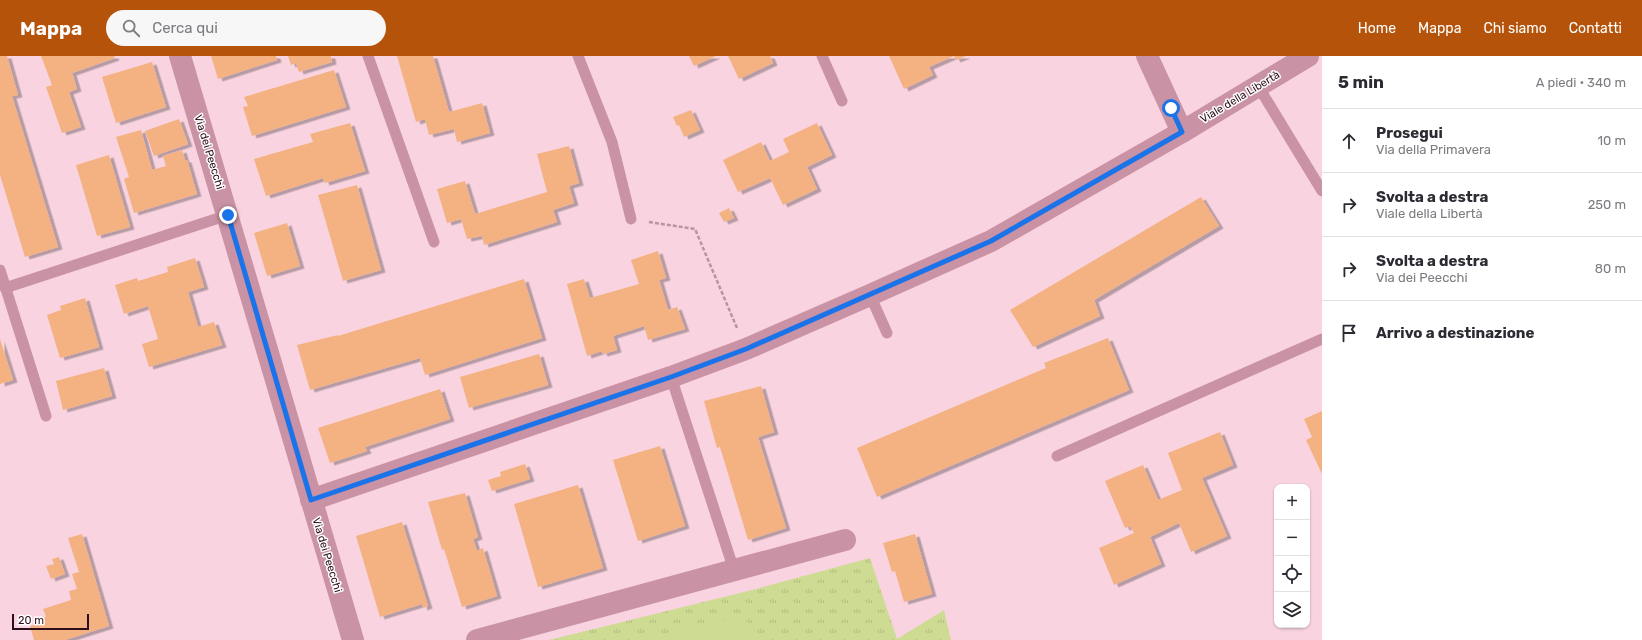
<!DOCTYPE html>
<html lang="it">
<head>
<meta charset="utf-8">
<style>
  :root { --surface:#fff; --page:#f7f7f7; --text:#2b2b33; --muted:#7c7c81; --line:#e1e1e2; --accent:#b45309 }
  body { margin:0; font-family:Rubik,sans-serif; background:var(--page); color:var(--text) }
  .controls { position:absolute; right:12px; bottom:12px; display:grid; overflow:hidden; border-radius:8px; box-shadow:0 1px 3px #0004 }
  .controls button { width:36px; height:36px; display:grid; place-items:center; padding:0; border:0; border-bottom:1px solid var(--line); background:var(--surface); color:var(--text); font:20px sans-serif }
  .scale { position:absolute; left:12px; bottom:10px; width:77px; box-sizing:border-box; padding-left:4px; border:2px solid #2c0d1a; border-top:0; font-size:11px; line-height:14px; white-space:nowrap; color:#2c0d1a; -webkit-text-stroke:3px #fff; paint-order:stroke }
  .stop { position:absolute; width:12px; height:12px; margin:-9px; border:3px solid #1a73e8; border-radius:50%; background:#fff }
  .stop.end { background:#1a73e8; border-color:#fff; box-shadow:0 1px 4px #0008 }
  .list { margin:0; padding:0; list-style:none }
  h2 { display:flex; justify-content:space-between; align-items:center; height:52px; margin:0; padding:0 16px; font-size:17px }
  h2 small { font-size:13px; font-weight:400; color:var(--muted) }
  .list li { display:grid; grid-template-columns:26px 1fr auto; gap:12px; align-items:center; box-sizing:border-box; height:64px; padding:0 16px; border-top:1px solid var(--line) }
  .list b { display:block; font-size:15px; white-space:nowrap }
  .list p { margin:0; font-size:13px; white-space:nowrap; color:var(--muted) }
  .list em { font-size:13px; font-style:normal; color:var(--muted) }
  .icon { flex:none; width:22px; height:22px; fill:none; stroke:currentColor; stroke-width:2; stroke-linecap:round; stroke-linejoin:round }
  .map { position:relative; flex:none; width:1322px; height:584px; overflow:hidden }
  header { display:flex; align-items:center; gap:24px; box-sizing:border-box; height:56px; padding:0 20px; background:var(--accent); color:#fff }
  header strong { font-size:19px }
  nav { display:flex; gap:22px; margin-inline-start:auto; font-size:14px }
  .search { width:280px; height:36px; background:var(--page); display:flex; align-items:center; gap:10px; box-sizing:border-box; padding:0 14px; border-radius:22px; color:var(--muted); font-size:15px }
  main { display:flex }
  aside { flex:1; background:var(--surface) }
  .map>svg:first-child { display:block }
</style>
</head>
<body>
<header>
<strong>Mappa</strong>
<div class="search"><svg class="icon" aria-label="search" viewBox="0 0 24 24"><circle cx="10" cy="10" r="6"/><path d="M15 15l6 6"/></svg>Cerca qui</div>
<nav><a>Home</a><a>Mappa</a><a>Chi siamo</a><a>Contatti</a></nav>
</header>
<main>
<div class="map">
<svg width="1322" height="584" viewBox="0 0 1322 584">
  <defs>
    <pattern id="grass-tufts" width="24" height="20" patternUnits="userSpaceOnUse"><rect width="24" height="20" fill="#cedb93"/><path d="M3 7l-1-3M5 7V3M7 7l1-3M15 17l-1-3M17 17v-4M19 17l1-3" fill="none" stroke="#b1bb7e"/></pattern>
    <filter id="shadow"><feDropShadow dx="4.5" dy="2.5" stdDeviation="0" flood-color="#0004"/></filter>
  </defs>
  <rect width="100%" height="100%" fill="#f9d4e0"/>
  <path fill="url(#grass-tufts)" d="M 870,502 L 897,583 L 944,554 L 951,584 L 549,584 L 756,533 Z"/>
  <path fill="#cedb93" d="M 745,559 L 751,584 L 641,584 Z"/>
  <g fill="#f4b181" filter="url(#shadow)">
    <path d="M 0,0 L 7,0 L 18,39 L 12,40 L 58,191 L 25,201 L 0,119 Z"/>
    <path d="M 41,0 L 114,0 L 115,2 L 72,17 L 77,33 L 69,36 L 81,71 L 62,77 L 46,31 L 52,29 Z"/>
    <path d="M 211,0 L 276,0 L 277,4 L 218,23 Z"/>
    <path d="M 288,0 L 331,0 L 332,6 L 299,16 L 296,7 L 291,9 Z"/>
    <path d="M 397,0 L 433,0 L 449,56 L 482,47 L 490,77 L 457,86 L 454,73 L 429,79 L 425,63 L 416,66 Z"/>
    <path d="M 689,0 L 716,0 L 694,10 Z"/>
    <path d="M 728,0 L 770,0 L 773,7 L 739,23 Z"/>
    <path d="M 889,0 L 954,0 L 929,11 L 933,19 L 904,33 Z"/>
    <path d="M 954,0 L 966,0 L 956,4 Z"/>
    <path d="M 152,6 L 166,51 L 116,67 L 102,21 Z"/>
    <path d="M 334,14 L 346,51 L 252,80 L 243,51 L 248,50 L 244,41 Z"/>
    <path d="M 691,54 L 700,74 L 684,81 L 679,69 L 677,70 L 673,61 Z"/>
    <path d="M 179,63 L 188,88 L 154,100 L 145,75 Z"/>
    <path d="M 350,67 L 365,115 L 325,127 L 323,122 L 266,140 L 254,103 L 313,86 L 310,78 Z"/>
    <path d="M 817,67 L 832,99 L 807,111 L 817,133 L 783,149 L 770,122 L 738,136 L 723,104 L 761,86 L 770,105 L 789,96 L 783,83 Z"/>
    <path d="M 141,74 L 152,114 L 166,110 L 163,100 L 182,94 L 185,104 L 187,104 L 197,138 L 134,157 L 124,123 L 129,121 L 116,81 Z"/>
    <path d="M 569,90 L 579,127 L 569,130 L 574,147 L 553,154 L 557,166 L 484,189 L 482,180 L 467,183 L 461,163 L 447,167 L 437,133 L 465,125 L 475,158 L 547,136 L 537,98 Z"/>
    <path d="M 109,99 L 130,171 L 97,180 L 76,109 Z"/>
    <path d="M 357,129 L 381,214 L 343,225 L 318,139 Z"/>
    <path d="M 1201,141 L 1219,170 L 1094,244 L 1100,260 L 1033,291 L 1010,254 Z"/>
    <path d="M 729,152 L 734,162 L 724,166 L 719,157 Z"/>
    <path d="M 287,167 L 300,210 L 267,220 L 254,177 Z"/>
    <path d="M 658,195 L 666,222 L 659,224 L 668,254 L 677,251 L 685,273 L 648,284 L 644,270 L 613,280 L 617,294 L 603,298 L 602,295 L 587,300 L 567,228 L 584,223 L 590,242 L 639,228 L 631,204 Z"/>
    <path d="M 195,202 L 204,231 L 188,236 L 198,271 L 214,266 L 222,289 L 149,311 L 142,288 L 158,283 L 148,250 L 124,258 L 115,229 L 137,222 L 138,225 L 168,216 L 167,211 Z"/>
    <path d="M 524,223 L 542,282 L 425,319 L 420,302 L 310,334 L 297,289 L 338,279 L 338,280 Z"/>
    <path d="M 85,242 L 99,291 L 60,302 L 47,259 L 61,254 L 60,250 Z"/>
    <path d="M 1108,282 L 1129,334 L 877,441 L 857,392 L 1041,314 L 1046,312 L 1044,307 Z"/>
    <path d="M 0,283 L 13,324 L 0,328 Z"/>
    <path d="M 539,298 L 548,329 L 469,352 L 460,321 Z"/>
    <path d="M 104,312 L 112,340 L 63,354 L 56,325 Z"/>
    <path d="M 761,330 L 774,376 L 758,381 L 786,472 L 748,484 L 720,391 L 717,392 L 704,345 Z"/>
    <path d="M 440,333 L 450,363 L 365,391 L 367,395 L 330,407 L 318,372 Z"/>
    <path d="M 1322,355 L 1322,418 L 1306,384 L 1312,381 L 1304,363 Z"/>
    <path d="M 1220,376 L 1233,409 L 1202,422 L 1227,480 L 1191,496 L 1179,467 L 1150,481 L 1161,508 L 1114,529 L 1099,492 L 1134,477 L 1130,470 L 1125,472 L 1105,425 L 1143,409 L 1158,444 L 1182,434 L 1168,397 Z"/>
    <path d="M 660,390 L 685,470 L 638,485 L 613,404 Z"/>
    <path d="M 525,408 L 530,423 L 492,435 L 488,424 L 501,420 L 500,416 Z"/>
    <path d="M 578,429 L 603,512 L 538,531 L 514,448 Z"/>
    <path d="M 465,437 L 478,481 L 473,483 L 477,495 L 483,492 L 497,540 L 462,551 L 444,493 L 442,494 L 428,446 Z"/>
    <path d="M 402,466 L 428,550 L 423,552 L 422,548 L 380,561 L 356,480 Z"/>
    <path d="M 82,478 L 109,570 L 65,584 L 34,584 L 30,570 L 38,568 L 37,564 L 46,561 L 43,553 L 71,544 L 69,535 L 77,533 L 72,518 L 79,516 L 68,482 Z"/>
    <path d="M 915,478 L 932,538 L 904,546 L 895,515 L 892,516 L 883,487 Z"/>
    <path d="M 59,501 L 65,518 L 51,523 L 46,510 L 54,508 L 52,503 Z"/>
  </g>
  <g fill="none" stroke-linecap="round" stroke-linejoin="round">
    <path stroke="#b895a2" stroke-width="2.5" stroke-dasharray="4 2" stroke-linecap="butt" d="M 649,166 L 695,173 L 737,272"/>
    <g stroke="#ca92a5" stroke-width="11">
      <path d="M 368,0 L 434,186"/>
      <path d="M 578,0 L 612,86 L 631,163"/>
      <path d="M 822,0 L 842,45"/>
      <path d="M 1258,30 L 1322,135"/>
      <path d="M 0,214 L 46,360"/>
      <path d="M 5,232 L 228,159"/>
      <path d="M 870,239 L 887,277"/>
      <path d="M 671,321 L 734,514"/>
      <path d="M 1057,400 L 1322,283"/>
    </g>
    <g stroke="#ca92a5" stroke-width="22">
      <path d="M 180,0 L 353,584"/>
      <path d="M 1147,0 L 1182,76"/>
      <path d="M 311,444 L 671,321 L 746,293 L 870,239 L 991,185 L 1182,76 L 1308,0"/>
      <path d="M 477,584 L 845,484"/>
    </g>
  </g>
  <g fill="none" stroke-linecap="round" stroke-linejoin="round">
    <path stroke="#1a73e8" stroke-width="5" d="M 228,159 L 311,444 L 671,321 L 746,293 L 991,185 L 1182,76 L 1171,52"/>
  </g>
  <g text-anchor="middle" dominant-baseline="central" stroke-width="3" stroke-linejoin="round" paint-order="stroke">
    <g font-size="11" fill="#2c0d1a" stroke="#fff">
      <text transform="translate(1240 41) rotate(-31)">Viale della Libertà</text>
      <text transform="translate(209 96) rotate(73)">Via dei Peecchi</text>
      <text transform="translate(327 499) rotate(73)">Via dei Peecchi</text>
    </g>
  </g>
</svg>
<div class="controls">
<button>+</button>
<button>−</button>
<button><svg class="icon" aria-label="locate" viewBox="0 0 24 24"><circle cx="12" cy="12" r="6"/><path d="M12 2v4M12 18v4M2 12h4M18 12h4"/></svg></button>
<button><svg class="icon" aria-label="layers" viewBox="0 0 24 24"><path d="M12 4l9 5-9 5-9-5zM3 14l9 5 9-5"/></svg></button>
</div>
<div class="scale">20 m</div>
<div class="stop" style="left:1171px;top:52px"></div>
<div class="stop end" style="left:228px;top:159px"></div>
</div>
<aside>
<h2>5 min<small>A piedi · 340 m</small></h2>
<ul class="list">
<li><svg class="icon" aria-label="ahead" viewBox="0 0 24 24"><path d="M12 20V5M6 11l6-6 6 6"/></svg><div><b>Prosegui</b><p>Via della Primavera</p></div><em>10 m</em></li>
<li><svg class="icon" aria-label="right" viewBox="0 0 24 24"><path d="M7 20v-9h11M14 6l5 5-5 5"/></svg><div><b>Svolta a destra</b><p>Viale della Libertà</p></div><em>250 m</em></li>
<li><svg class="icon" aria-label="right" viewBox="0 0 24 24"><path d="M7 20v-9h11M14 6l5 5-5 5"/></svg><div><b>Svolta a destra</b><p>Via dei Peecchi</p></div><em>80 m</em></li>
<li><svg class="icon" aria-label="arrive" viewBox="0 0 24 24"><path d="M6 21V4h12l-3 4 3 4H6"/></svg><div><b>Arrivo a destinazione</b></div></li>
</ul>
</aside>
</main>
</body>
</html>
